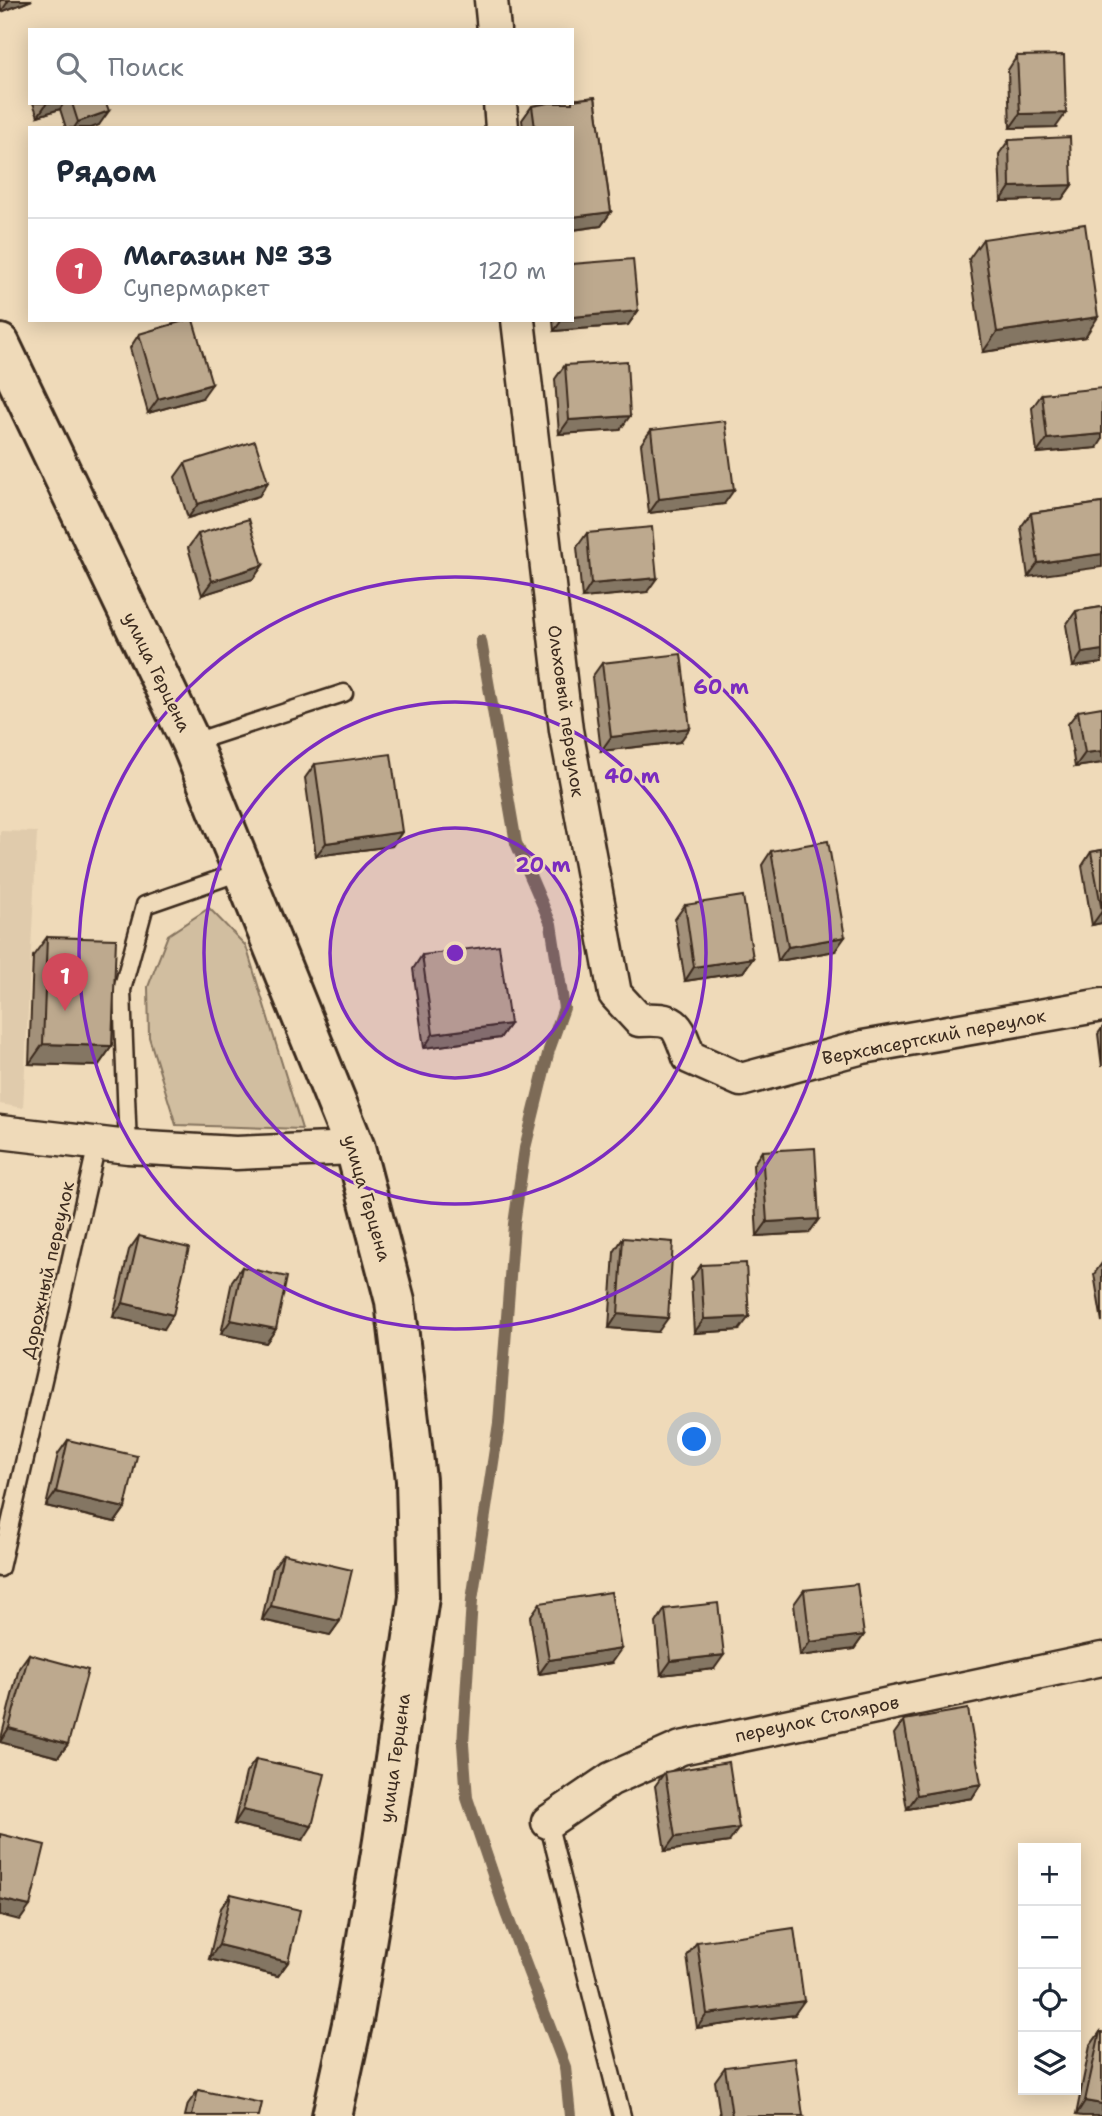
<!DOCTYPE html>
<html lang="ru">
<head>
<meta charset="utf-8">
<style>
  :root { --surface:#fff; --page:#f2f2f3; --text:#1f2937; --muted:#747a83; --line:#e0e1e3; --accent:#d1495b }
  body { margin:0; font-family:"Shantell Sans",sans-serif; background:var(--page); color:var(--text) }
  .controls { position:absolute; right:21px; bottom:21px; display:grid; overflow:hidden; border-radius:0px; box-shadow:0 4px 18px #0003 }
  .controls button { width:63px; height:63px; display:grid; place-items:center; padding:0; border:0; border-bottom:2px solid var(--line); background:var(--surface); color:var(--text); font:35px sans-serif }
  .you { position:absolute; left:695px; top:1440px; width:24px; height:24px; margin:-18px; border:5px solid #fff; border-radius:50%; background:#1a73e8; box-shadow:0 0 0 10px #1a73e833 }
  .badge { display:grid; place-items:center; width:46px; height:46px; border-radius:50%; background:var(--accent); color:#fff; font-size:23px; font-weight:700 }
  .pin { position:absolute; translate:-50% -58px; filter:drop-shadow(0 2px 4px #0008) }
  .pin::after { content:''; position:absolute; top:37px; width:24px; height:21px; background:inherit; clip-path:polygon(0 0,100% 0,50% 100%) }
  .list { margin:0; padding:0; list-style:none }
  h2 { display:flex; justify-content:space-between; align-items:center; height:91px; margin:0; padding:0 28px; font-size:30px }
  h2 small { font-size:23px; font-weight:400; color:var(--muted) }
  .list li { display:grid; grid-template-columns:46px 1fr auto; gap:21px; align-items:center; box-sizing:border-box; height:105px; padding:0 28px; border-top:2px solid var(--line) }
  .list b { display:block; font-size:26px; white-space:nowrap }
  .list p { margin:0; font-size:23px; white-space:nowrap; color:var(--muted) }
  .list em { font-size:23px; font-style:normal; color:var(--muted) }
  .icon { flex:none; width:38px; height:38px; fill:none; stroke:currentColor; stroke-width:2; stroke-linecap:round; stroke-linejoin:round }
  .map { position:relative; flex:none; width:1102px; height:2116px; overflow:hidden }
  .search { position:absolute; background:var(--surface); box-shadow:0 4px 18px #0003; left:28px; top:28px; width:546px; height:77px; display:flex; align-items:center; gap:18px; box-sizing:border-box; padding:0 24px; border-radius:0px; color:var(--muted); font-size:26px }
  .panel { position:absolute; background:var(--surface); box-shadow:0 4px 18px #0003; left:28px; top:126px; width:546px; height:196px; border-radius:0px }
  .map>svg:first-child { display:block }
</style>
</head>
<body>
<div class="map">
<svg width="1102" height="2116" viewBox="0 0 1102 2116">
  <rect width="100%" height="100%" fill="#efdab9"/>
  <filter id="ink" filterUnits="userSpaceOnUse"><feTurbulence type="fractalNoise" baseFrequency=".0143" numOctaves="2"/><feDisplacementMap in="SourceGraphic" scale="14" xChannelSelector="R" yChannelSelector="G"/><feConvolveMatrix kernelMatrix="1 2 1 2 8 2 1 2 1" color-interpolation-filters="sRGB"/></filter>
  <g filter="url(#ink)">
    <path fill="#e0cbac" d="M 0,831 L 37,832 L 23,1108 L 0,1104 Z"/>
    <path fill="#d1bea0" stroke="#86745f" stroke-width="2" d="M 209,908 L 246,946 L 302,1129 L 176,1125 L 149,1037 L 148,987 L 168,935 Z"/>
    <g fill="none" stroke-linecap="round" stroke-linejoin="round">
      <path stroke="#7c6a56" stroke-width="12" d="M 481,641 L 516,843 L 551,924 L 564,1008 L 549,1050 L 525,1148 L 514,1224 L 499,1423 L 472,1600 L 463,1744 L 467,1798 L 506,1913 L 565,2067 L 570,2116"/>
      <defs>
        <g id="service">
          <path d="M 191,743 L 344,693"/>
          <path d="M 128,1147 L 122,990 L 145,905 L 243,871"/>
          <path d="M 0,1568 L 97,1144"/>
          <path d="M 548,1822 L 622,2116"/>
        </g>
        <g id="minor">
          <path d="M 491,0 L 494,30"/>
          <path d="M 500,103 L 502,128"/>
          <path d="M 518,320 L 566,730 L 615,994 L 639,1020 C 676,1018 677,1023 689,1057 L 741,1080 L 863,1047 L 1102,1005"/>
          <path d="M 0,1132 L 128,1147 L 236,1153 L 355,1148"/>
          <path d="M 548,1822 L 611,1779 L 681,1748 L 1102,1659"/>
        </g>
        <path id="primary" d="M 0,344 L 191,743 L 355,1148 L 395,1301 L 416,1480 L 419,1597 L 383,1841 L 354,2015 L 332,2116"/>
      </defs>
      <use href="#service" stroke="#3b2a1e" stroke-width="21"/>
      <use href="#minor" stroke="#3b2a1e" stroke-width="37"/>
      <use href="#primary" stroke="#3b2a1e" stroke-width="44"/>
      <use href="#service" stroke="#efdab9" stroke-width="16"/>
      <use href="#minor" stroke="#efdab9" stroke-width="32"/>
      <use href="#primary" stroke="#efdab9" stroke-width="38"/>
    </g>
    <g fill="#a3917a" stroke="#3b2a1e" stroke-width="2">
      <path d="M 0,0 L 32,0 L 1,12 Z"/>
      <path d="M 1017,56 L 1056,127 L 1010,128 L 1008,70 Z"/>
      <path d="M 595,97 L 611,212 L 601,226 L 572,230 L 572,128 L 523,128 L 522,120 L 532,106 L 549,103 L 572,103 L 572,100 Z"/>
      <path d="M 33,103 L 106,103 L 99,125 L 91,128 L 66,128 L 60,109 L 38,116 Z"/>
      <path d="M 1009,140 L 1072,185 L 1062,199 L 1001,201 L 999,154 Z"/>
      <path d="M 983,239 L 1085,337 L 983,352 L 969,259 Z"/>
      <path d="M 638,311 L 628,325 L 554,331 L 553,320 L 572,320 Z"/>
      <path d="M 139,334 L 202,398 L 148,413 L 130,348 Z"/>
      <path d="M 565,365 L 620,430 L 559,434 L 555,379 Z"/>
      <path d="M 1042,394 L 1097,448 L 1037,453 L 1032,408 Z"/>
      <path d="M 651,430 L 724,504 L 649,513 L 641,444 Z"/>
      <path d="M 185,463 L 268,482 L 259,496 L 188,518 L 175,477 Z"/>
      <path d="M 1102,503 L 1028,577 L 1021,527 L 1031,513 Z"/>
      <path d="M 587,533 L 647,592 L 582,598 L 577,547 Z"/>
      <path d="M 198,534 L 263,565 L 253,579 L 202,595 L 188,548 Z"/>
      <path d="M 1102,607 L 1102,663 L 1073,667 L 1066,625 L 1076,611 Z"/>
      <path d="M 602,663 L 680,742 L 601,751 L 592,677 Z"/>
      <path d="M 1078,711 L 1102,763 L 1075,767 L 1068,724 Z"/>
      <path d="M 315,764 L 402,832 L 392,846 L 316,856 L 305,778 Z"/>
      <path d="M 1102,850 L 1102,923 L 1092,925 L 1082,866 L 1091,852 Z"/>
      <path d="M 771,851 L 835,951 L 778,961 L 762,865 Z"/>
      <path d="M 685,905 L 753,958 L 743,972 L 685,981 L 675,919 Z"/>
      <path d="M 47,937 L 112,1046 L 98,1066 L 29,1064 L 33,956 Z"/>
      <path d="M 422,955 L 510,1024 L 500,1038 L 424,1048 L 413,969 Z"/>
      <path d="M 1102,1028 L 1102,1067 L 1098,1034 Z"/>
      <path d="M 762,1151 L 809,1233 L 757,1236 L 753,1165 Z"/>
      <path d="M 139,1236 L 164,1329 L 113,1317 L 129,1250 Z"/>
      <path d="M 623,1238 L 658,1332 L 609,1328 L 614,1252 Z"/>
      <path d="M 1102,1263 L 1102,1322 L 1094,1274 Z"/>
      <path d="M 701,1265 L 739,1330 L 694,1333 L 691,1279 Z"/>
      <path d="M 242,1267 L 276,1329 L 266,1343 L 221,1334 L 232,1281 Z"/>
      <path d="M 68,1440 L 125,1508 L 115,1522 L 46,1506 L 58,1454 Z"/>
      <path d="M 283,1554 L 340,1621 L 330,1635 L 262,1620 L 273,1568 Z"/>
      <path d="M 804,1590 L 864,1635 L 854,1649 L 800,1656 L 794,1604 Z"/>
      <path d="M 540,1603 L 611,1663 L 539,1674 L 530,1617 Z"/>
      <path d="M 665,1609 L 714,1669 L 661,1675 L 656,1623 Z"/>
      <path d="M 29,1654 L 68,1744 L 58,1757 L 0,1742 L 19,1668 Z"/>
      <path d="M 904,1720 L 981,1784 L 972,1798 L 907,1809 L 894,1734 Z"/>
      <path d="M 256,1759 L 303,1840 L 234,1824 L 246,1773 Z"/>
      <path d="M 665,1772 L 729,1842 L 665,1851 L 655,1786 Z"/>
      <path d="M 231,1894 L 288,1962 L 278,1976 L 209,1959 L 221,1908 Z"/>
      <path d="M 697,1942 L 794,2015 L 697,2028 L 687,1956 Z"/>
      <path d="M 1100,2032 L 1102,2116 L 1076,2115 L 1090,2046 Z"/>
      <path d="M 725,2067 L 803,2116 L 720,2116 L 715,2081 Z"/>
      <path d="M 198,2090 L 259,2116 L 185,2116 L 188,2104 Z"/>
    </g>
    <g fill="#847663" stroke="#3b2a1e" stroke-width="2">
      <path d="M 9,0 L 32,0 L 1,12 Z"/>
      <path d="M 47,103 L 64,103 L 60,109 L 38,116 Z"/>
      <path d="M 109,111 L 99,125 L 91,128 L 74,128 L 78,122 Z"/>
      <path d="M 1066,113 L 1056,127 L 1010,128 L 1020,114 Z"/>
      <path d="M 1072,185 L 1062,199 L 1001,201 L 1010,187 Z"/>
      <path d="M 611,212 L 601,226 L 572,230 L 572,217 Z"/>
      <path d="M 638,311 L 628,325 L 554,331 L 562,320 L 572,320 L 572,317 Z"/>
      <path d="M 1098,317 L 1085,337 L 983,352 L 997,332 Z"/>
      <path d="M 212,384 L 202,398 L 148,413 L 158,399 Z"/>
      <path d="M 630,416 L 620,430 L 559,434 L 569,420 Z"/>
      <path d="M 1102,434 L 1102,440 L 1097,448 L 1037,453 L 1047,439 Z"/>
      <path d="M 268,482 L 259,496 L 188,518 L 198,504 Z"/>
      <path d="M 734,490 L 724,504 L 649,513 L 659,499 Z"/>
      <path d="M 1102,554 L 1102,567 L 1028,577 L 1038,563 Z"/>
      <path d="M 263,565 L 253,579 L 202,595 L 212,581 Z"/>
      <path d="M 657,578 L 647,592 L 582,598 L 591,584 Z"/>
      <path d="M 1102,650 L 1102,663 L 1073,667 L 1082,653 Z"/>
      <path d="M 690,728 L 680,742 L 601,751 L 611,737 Z"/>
      <path d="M 1102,751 L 1102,763 L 1075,767 L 1085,753 Z"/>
      <path d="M 402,832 L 392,846 L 316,856 L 326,843 Z"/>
      <path d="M 1102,911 L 1102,923 L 1092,925 Z"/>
      <path d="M 845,937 L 835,951 L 778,961 L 788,947 Z"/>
      <path d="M 753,958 L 743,972 L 685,981 L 694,967 Z"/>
      <path d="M 510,1024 L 500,1038 L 424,1048 L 433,1034 Z"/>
      <path d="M 43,1044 L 112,1046 L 98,1066 L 29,1064 Z"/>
      <path d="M 819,1219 L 809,1233 L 757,1236 L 767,1222 Z"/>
      <path d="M 123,1303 L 173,1315 L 164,1329 L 113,1317 Z"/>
      <path d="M 618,1314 L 668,1318 L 658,1332 L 609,1328 Z"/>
      <path d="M 749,1317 L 739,1330 L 694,1333 L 704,1319 Z"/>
      <path d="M 231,1320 L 276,1329 L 266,1343 L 221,1334 Z"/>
      <path d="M 56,1492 L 125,1508 L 115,1522 L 46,1506 Z"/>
      <path d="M 271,1606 L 340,1621 L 330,1635 L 262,1620 Z"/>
      <path d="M 864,1635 L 854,1649 L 800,1656 L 810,1642 Z"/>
      <path d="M 621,1649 L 611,1663 L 539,1674 L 549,1660 Z"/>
      <path d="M 724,1655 L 714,1669 L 661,1675 L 671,1661 Z"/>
      <path d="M 9,1728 L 68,1744 L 58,1757 L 0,1742 Z"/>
      <path d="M 981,1784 L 972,1798 L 907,1809 L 917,1795 Z"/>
      <path d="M 243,1810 L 312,1826 L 303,1840 L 234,1824 Z"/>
      <path d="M 739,1828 L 729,1842 L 665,1851 L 675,1837 Z"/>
      <path d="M 0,1899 L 30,1906 L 20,1920 L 0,1915 Z"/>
      <path d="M 219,1945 L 288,1962 L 278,1976 L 209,1959 Z"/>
      <path d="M 804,2001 L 794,2015 L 697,2028 L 707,2014 Z"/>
      <path d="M 1085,2101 L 1102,2104 L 1102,2116 L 1082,2116 L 1076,2115 Z"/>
    </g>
    <g fill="#bda98e" stroke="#3b2a1e" stroke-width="2">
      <path d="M 1064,55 L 1066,113 L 1020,114 L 1017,56 Z"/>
      <path d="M 595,97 L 611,212 L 572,217 L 572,128 L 535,128 L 532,106 L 549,103 L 572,103 L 572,100 Z"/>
      <path d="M 72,103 L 106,103 L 109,111 L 78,122 Z"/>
      <path d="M 1070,137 L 1072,185 L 1010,187 L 1009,140 Z"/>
      <path d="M 1085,224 L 1098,317 L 997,332 L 983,239 Z"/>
      <path d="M 633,259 L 638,311 L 572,317 L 572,264 Z"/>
      <path d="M 187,320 L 193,320 L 212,384 L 158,399 L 139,334 Z"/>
      <path d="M 627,361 L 630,416 L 569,420 L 565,365 Z"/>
      <path d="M 1102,388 L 1102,434 L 1047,439 L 1042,394 Z"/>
      <path d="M 725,421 L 734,490 L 659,499 L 651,430 Z"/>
      <path d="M 255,441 L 268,482 L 198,504 L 185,463 Z"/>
      <path d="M 1102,503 L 1102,554 L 1038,563 L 1031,513 Z"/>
      <path d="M 249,519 L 263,565 L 212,581 L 198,534 Z"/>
      <path d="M 652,527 L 657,578 L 591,584 L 587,533 Z"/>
      <path d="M 1102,607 L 1102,650 L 1082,653 L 1076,611 Z"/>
      <path d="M 681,654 L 690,728 L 611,737 L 602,663 Z"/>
      <path d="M 1102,707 L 1102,751 L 1085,753 L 1078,711 Z"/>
      <path d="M 391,754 L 402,832 L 326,843 L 315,764 Z"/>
      <path d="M 828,841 L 845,937 L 788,947 L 771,851 Z"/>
      <path d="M 1102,850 L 1102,911 L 1091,852 Z"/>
      <path d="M 743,896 L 753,958 L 694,967 L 685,905 Z"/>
      <path d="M 47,937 L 116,939 L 112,1046 L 43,1044 Z"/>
      <path d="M 499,945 L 510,1024 L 433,1034 L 422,955 Z"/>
      <path d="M 815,1148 L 819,1219 L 767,1222 L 762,1151 Z"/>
      <path d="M 139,1236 L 189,1248 L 173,1315 L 123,1303 Z"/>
      <path d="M 623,1238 L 673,1242 L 668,1318 L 618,1314 Z"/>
      <path d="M 746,1263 L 749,1317 L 704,1319 L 701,1265 Z"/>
      <path d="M 242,1267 L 287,1277 L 276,1329 L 231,1320 Z"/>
      <path d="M 68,1440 L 137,1456 L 125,1508 L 56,1492 Z"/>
      <path d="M 283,1554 L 352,1570 L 340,1621 L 271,1606 Z"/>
      <path d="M 857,1584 L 864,1635 L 810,1642 L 804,1590 Z"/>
      <path d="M 611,1592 L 621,1649 L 549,1660 L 540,1603 Z"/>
      <path d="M 718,1603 L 724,1655 L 671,1661 L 665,1609 Z"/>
      <path d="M 29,1654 L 88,1670 L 68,1744 L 9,1728 Z"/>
      <path d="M 968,1709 L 981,1784 L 917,1795 L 904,1720 Z"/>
      <path d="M 256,1759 L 325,1774 L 312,1826 L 243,1810 Z"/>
      <path d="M 729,1762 L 739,1828 L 675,1837 L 665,1772 Z"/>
      <path d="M 0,1834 L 45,1845 L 30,1906 L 0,1899 Z"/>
      <path d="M 231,1894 L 300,1910 L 288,1962 L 219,1945 Z"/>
      <path d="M 794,1928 L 804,2001 L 707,2014 L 697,1942 Z"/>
      <path d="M 1100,2032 L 1102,2032 L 1102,2104 L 1085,2101 Z"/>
      <path d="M 795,2058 L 803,2116 L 732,2116 L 725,2067 Z"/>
      <path d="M 198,2090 L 262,2103 L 259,2116 L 192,2116 Z"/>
    </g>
  </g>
  <circle cx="455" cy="953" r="125" fill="#7b2cbf" fill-opacity=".12"/>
  <g fill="none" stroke="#7b2cbf" stroke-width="3.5">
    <circle cx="455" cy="953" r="125"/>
    <circle cx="455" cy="953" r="251"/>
    <circle cx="455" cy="953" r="376"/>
  </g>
  <g text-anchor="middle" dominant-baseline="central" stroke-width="5" stroke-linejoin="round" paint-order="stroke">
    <g font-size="18" fill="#3b2a1e" stroke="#efdab9">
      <text transform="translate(157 672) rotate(64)">улица Герцена</text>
      <text transform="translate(566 711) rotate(82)">Ольховый переулок</text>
      <text transform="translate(934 1037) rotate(-11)">Верхсысертский переулок</text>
      <text transform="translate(367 1198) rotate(74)">улица Герцена</text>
      <text transform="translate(48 1270) rotate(-77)">Дорожный переулок</text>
      <text transform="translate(817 1719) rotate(-12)">переулок Столяров</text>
      <text transform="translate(395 1758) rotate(-82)">улица Герцена</text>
    </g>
  </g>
  <circle cx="455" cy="953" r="10" fill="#7b2cbf" stroke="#efdab9" stroke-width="3.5"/>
  <g font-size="21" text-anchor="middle" font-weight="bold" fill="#7b2cbf" stroke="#efdab9" stroke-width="5" stroke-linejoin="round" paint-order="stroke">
    <text x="721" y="694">60 m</text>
    <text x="632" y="783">40 m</text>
    <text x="543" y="872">20 m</text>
  </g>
</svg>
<div class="controls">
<button>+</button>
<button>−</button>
<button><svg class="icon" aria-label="locate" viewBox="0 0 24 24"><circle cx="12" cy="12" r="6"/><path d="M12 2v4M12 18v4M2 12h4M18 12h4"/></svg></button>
<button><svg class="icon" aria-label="layers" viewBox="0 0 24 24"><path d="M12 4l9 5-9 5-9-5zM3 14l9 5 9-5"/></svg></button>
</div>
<div class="you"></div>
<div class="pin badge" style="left:65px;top:1011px">1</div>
<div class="search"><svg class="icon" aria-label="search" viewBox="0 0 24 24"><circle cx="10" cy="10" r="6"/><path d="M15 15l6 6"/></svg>Поиск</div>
<section class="panel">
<h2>Рядом<small></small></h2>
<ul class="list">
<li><span class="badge">1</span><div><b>Магазин № 33</b><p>Супермаркет</p></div><em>120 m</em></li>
</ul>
</section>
</div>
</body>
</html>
